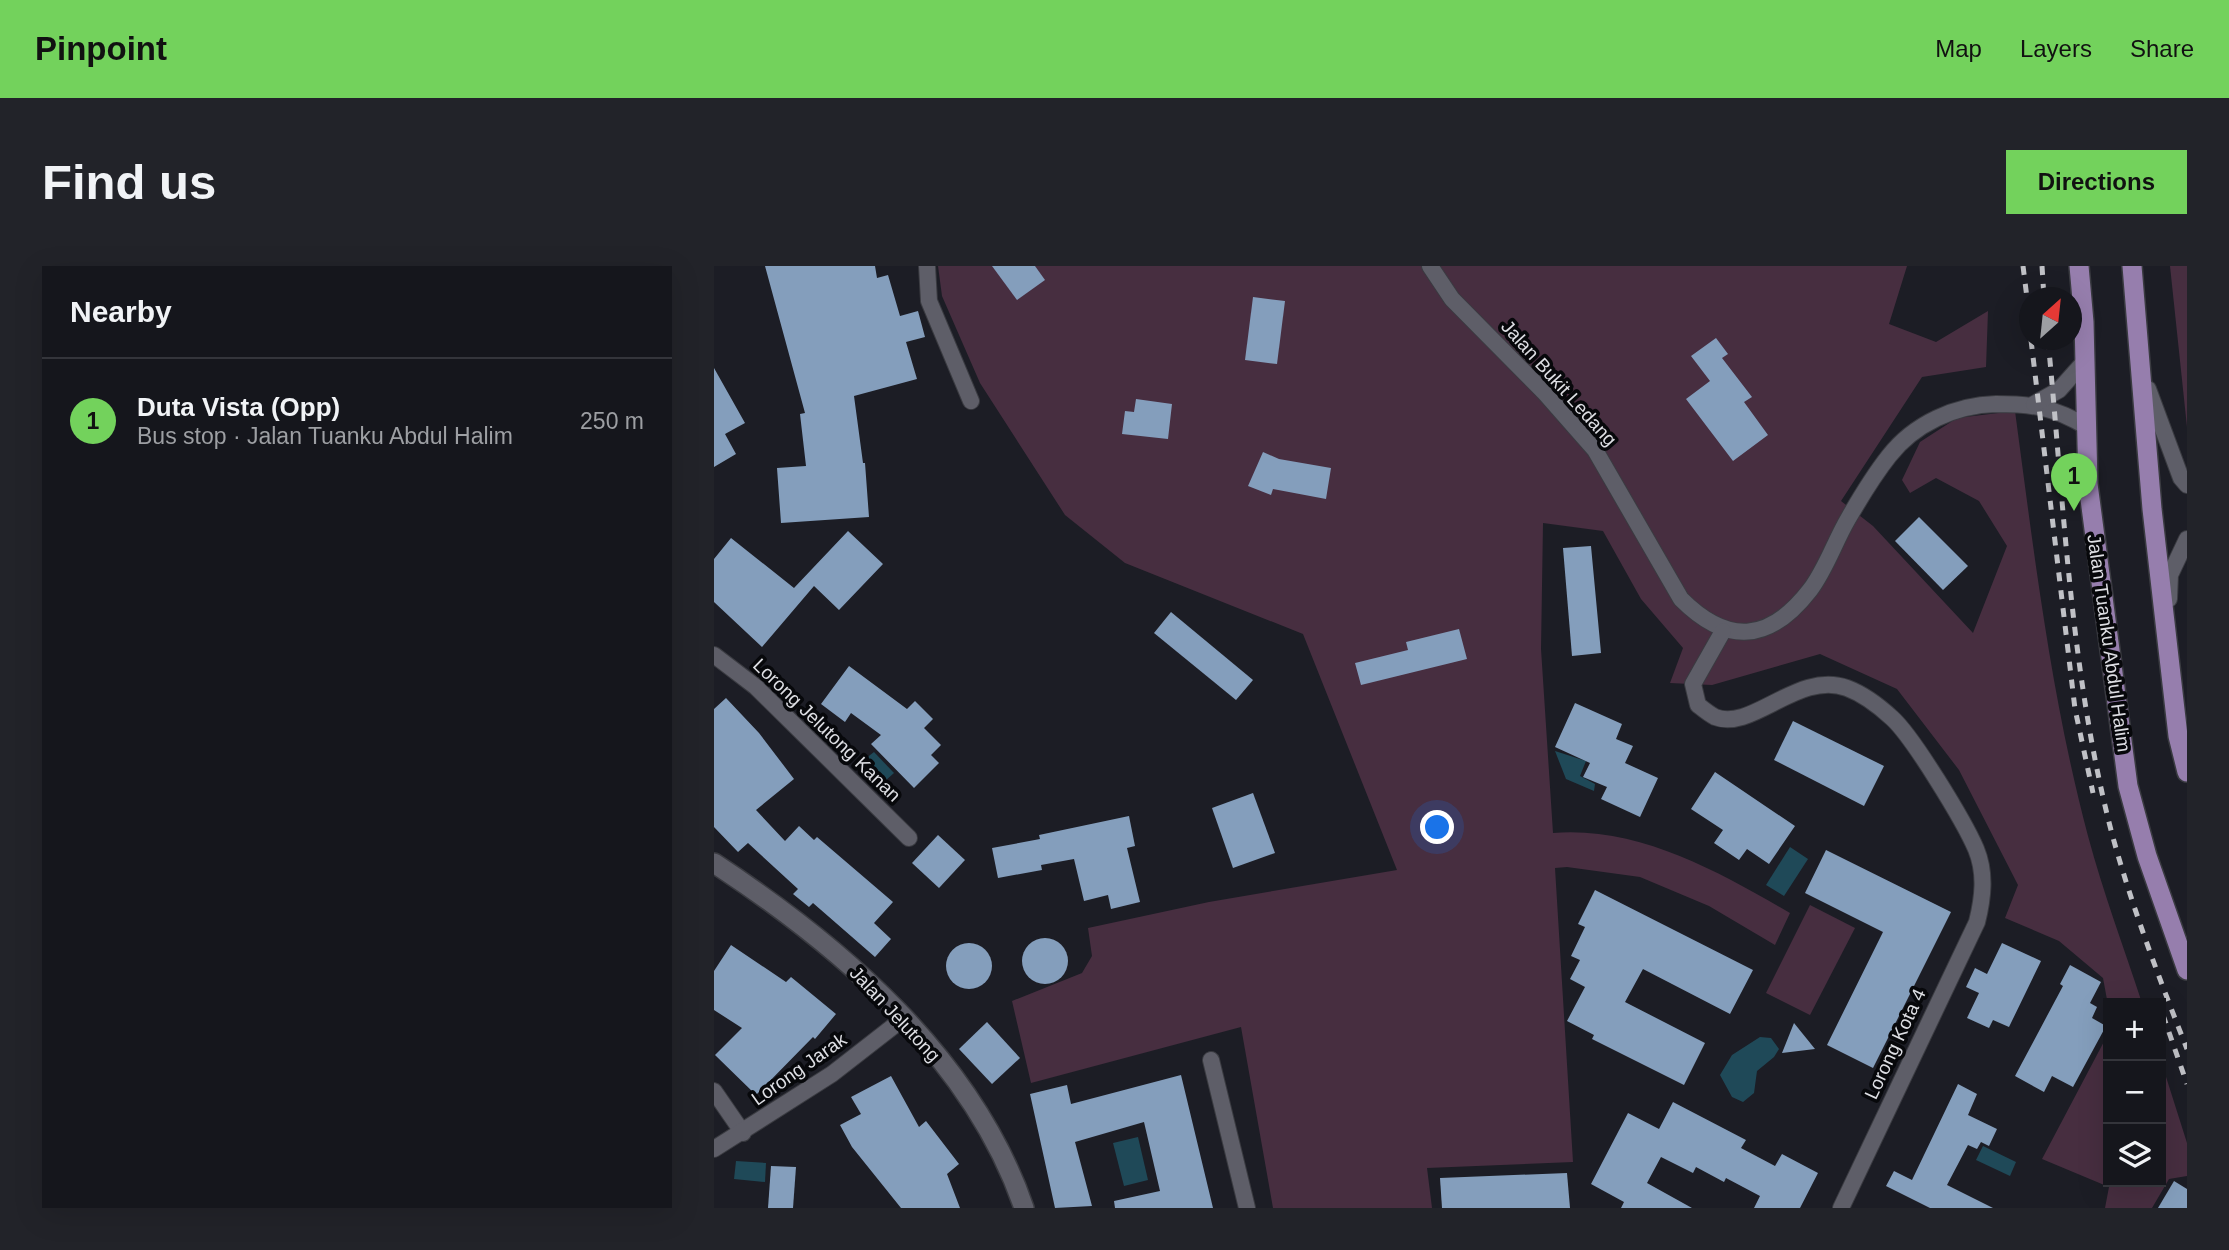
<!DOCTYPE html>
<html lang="en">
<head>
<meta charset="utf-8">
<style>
  :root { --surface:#15161c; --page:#222329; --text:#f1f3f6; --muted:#9d9fa3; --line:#34353b; --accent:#73d25c }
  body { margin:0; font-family:Arial,sans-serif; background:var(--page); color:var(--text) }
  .controls { position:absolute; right:21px; bottom:21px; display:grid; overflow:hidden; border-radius:0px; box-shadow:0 7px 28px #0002 }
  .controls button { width:63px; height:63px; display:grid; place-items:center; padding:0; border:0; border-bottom:2px solid var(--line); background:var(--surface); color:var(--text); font:35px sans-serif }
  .compass { position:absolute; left:1305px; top:21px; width:63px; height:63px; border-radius:50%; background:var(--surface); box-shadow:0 7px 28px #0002; rotate:27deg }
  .you { position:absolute; left:724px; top:562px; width:24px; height:24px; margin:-18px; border:5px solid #fff; border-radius:50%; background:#1a73e8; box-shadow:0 0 0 10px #1a73e833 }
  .badge { display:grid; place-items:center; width:46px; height:46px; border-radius:50%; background:var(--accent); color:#111; font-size:23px; font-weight:700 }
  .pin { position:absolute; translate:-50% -58px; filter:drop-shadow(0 2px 4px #0008) }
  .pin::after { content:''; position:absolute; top:37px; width:24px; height:21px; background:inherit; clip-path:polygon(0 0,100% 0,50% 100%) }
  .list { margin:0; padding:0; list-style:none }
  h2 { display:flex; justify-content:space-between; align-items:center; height:91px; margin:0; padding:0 28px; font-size:30px }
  h2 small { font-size:23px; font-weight:400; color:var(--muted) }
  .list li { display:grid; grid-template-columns:46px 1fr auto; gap:21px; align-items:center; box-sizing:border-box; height:126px; padding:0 28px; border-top:2px solid var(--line) }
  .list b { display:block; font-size:26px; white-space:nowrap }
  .list p { margin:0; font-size:23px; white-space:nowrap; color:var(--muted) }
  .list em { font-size:23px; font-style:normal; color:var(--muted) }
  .icon { flex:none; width:38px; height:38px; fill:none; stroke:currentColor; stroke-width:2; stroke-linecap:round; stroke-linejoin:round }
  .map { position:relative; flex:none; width:1473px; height:942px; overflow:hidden; border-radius:0px }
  header { display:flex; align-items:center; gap:42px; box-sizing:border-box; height:98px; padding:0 35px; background:var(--accent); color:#111 }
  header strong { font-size:33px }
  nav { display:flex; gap:38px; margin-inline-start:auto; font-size:24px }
  .intro { display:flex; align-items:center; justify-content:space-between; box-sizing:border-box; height:168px; padding:0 42px }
  h1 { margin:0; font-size:49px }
  .button { padding:18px 32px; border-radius:0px; background:var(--accent); color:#111; font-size:24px; font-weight:700 }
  main { display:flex; gap:42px; padding:0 42px }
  aside { flex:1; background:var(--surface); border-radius:0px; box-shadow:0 7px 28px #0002 }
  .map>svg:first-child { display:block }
</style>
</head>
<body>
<header>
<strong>Pinpoint</strong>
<nav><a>Map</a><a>Layers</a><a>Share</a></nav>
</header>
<div class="intro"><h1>Find us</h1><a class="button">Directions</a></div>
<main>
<aside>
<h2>Nearby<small></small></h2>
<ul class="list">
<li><span class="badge">1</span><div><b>Duta Vista (Opp)</b><p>Bus stop · Jalan Tuanku Abdul Halim</p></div><em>250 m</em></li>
</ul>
</aside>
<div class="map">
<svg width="1473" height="942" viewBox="0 0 1473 942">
  <rect width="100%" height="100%" fill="#1c1d25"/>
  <g fill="#472e40">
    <path d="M 224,0 L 1193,0 L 1175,58 L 1222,76 L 1274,45 L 1272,101 L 1208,111 L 1127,235 L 1159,260 L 1259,367 L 1293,280 L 1265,235 L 1222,212 L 1196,227 L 1188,214 L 1206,176 L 1243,152 L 1301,145 C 1320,287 1337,431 1374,570 C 1389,626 1410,682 1428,737 L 1394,739 L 1389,712 L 1345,675 L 1291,652 L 1304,619 L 1245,504 L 1183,423 L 1106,388 L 998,419 L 956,417 L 969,382 L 927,333 L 889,265 L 829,257 L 827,383 L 839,567 C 925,560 1005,606 1076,647 L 1061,679 L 995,640 L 926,611 L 853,601 L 841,602 L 859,896 L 713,902 L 718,942 L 559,942 L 527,761 L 317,817 L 298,735 L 368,707 L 378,690 L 374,662 L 495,636 L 683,604 L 589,368 L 411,297 L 351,249 L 266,117 L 228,30 Z"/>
    <path d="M 1456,0 L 1473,0 L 1473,161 Z"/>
    <path d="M 1096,639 L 1141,662 L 1096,749 L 1052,727 Z"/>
    <path d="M 1394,768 L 1394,916 L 1447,916 L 1447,795 L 1473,877 L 1473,910 L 1455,913 L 1438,942 L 1391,942 L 1395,921 L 1328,893 Z"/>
  </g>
  <g fill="#1f4958">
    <path d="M 841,485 L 872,495 L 866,510 L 881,518 L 880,525 L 852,513 Z"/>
    <path d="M 160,486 L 180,507 L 171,515 L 151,493 Z"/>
    <path d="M 1076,581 L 1094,593 L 1070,630 L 1052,619 Z"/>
    <path d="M 1046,771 L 1057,772 L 1065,783 L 1060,791 L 1043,805 L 1040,827 L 1029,836 L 1018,831 L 1006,809 L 1018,789 Z"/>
    <path d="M 424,871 L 434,914 L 410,920 L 399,877 Z"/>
    <path d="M 1269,880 L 1302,896 L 1296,910 L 1262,894 Z"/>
    <path d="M 22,895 L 52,897 L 51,916 L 20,913 Z"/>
  </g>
  <g fill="#849ebc">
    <path d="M 51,0 L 161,0 L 163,12 L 174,9 L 186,50 L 204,45 L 211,71 L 192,76 L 203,113 L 140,130 L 149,197 L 151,197 L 155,251 L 67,257 L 63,202 L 92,200 L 86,148 L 91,147 Z"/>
    <path d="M 278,0 L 321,0 L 331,14 L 303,34 Z"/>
    <path d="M 539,31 L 571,35 L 563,98 L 531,94 Z"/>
    <path d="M 1002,72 L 1014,88 L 1008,92 L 1038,131 L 1030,136 L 1054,169 L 1019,195 L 972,133 L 996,115 L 977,90 Z"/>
    <path d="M 0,102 L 31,157 L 11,168 L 22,188 L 0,201 Z"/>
    <path d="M 422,133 L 458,138 L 454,173 L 408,168 L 411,145 L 420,146 Z"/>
    <path d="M 549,186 L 565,193 L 617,202 L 612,233 L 559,223 L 557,229 L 534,220 Z"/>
    <path d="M 1205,251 L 1254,300 L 1229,324 L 1181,275 Z"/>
    <path d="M 134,265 L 169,298 L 125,344 L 100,320 L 48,381 L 0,336 L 0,293 L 17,272 L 80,322 Z"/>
    <path d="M 877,280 L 887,387 L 858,390 L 849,282 Z"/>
    <path d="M 457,346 L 539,414 L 522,434 L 440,367 Z"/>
    <path d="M 745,363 L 753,393 L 647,419 L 641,397 L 694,384 L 692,376 Z"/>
    <path d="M 135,400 L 193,443 L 201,435 L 219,453 L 210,462 L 227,479 L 217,489 L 225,497 L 200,522 L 157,478 L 167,469 L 137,447 L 131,456 L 107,438 Z"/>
    <path d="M 12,432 L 45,467 L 80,513 L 42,544 L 71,575 L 85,560 L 100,574 L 103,571 L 179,636 L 160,657 L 177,673 L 161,691 L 99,637 L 95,641 L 79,628 L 84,623 L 34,577 L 24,586 L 0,561 L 0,443 Z"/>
    <path d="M 861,437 L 908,458 L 902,473 L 919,480 L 911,497 L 944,512 L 926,551 L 887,533 L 893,521 L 869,511 L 876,497 L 841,481 Z"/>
    <path d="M 1079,455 L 1170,500 L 1150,540 L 1060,494 Z"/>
    <path d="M 1001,506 L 1081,560 L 1055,598 L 1033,583 L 1025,594 L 1000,577 L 1009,564 L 977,543 Z"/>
    <path d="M 539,527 L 561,587 L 519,602 L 498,542 Z"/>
    <path d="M 415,550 L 421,580 L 413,582 L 426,636 L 397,643 L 394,629 L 370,635 L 360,593 L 327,599 L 328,604 L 284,612 L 278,582 L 326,573 L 325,569 Z"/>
    <path d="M 224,569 L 251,594 L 225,622 L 198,597 Z"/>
    <path d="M 1112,584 L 1237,646 L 1159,802 L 1113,779 L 1169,666 L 1091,627 Z"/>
    <path d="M 881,624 L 1039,704 L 1016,748 L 929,703 L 911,736 L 991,777 L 970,819 L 878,773 L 880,769 L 853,755 L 871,721 L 856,713 L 866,694 L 857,690 L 871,661 L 864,658 Z"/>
    <circle cx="331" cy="695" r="23"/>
    <path d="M 1288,677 L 1327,695 L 1295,761 L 1279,754 L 1275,762 L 1253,752 L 1265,727 L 1252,721 L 1261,702 L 1273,708 Z"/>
    <circle cx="255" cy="700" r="23"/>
    <path d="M 17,679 L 72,716 L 77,711 L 122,748 L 101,773 L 99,771 L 42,829 L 1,789 L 28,762 L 0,744 L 0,705 Z"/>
    <path d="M 1356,699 L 1387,716 L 1376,737 L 1383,741 L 1378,752 L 1392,760 L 1359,821 L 1338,810 L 1330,826 L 1301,810 L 1349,720 L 1346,718 Z"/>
    <path d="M 273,756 L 306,792 L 278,818 L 245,783 Z"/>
    <path d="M 1080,757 L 1101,783 L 1068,787 Z"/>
    <path d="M 467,809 L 499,942 L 401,942 L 400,935 L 446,925 L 430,856 L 361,876 L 378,940 L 341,942 L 316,828 L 353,819 L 357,838 Z"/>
    <path d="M 177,810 L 205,861 L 212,855 L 245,898 L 233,908 L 246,942 L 187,942 L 138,881 L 126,859 L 147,848 L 137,831 Z"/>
    <path d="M 1244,818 L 1263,828 L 1254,849 L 1283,863 L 1275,880 L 1267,876 L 1263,883 L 1254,879 L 1233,919 L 1279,942 L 1216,942 L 1172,920 L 1180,905 L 1198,914 Z"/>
    <path d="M 959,836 L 1032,874 L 1027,882 L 1061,900 L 1068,888 L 1104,907 L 1086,942 L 1040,942 L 1046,930 L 1012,912 L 1010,916 L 982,901 L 979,907 L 947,891 L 933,917 L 978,942 L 907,942 L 910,936 L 877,918 L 914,847 L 945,863 Z"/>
    <path d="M 57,900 L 82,901 L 79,942 L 54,942 Z"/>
    <path d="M 853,907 L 856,942 L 728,942 L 726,912 Z"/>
    <path d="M 1460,915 L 1473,923 L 1473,942 L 1444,942 Z"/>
  </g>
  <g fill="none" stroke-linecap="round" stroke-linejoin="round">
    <defs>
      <g id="minor">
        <path d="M 213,0 L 215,35 L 257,135"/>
        <path d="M 716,0 L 738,33 L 830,126 L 881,184 L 967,333 C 1013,379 1055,377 1096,324 C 1112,303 1121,275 1134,253 C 1146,232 1160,209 1175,190 C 1200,158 1241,139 1282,138 C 1319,138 1340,141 1373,161"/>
        <path d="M 1434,123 L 1467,212 L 1473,219"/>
        <path d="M 1320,138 L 1345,124 L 1371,95"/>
        <path d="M 1455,333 L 1456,309 L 1473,273"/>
        <path d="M 1009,365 L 979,418 L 984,439 C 989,443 995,448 1001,451 C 1038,466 1084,404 1133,422 C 1149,428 1165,440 1178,452 C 1199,471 1250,555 1262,583 C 1272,607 1269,632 1263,656 L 1127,942"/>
        <path d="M 0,389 L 42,421 L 195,572"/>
        <path d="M 497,794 L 533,942"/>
        <path d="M 0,825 L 29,867"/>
        <path d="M 0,883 L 118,808 L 190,752"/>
      </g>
      <path id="tertiary" d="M 0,597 C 128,681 259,793 310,942"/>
      <g id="primary">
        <path d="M 1365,0 L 1370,56 L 1374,218 L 1414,520 L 1433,590 L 1473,704"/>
        <path d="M 1418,0 L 1438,243 L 1464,470 L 1473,506"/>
      </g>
    </defs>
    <use href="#minor" stroke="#3a3b41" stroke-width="18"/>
    <use href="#tertiary" stroke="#3a3b41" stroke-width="22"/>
    <use href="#primary" stroke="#3a3b41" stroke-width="22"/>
    <use href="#minor" stroke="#5e5e68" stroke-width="16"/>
    <use href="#tertiary" stroke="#5e5e68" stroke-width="19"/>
    <use href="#primary" stroke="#967ead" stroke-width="19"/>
    <g stroke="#c0c1c6" stroke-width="5" stroke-dasharray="9 9" stroke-linecap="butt">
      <path d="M 1309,0 L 1316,56"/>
      <path d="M 1328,0 L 1330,32"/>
      <path d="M 1317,74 L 1361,443 L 1379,527"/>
      <path d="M 1334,74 C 1350,238 1356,407 1398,568 C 1418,641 1445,712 1473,783"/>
      <path d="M 1449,749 L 1473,818"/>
    </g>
  </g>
  <g text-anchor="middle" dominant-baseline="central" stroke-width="7" stroke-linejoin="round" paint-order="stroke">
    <g font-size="19" fill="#dddee3" stroke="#07080b">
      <text transform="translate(845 117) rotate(48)">Jalan Bukit Ledang</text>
      <text transform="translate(1395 377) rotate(82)">Jalan Tuanku Abdul Halim</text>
      <text transform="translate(113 464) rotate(44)">Lorong Jelutong Kanan</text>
      <text transform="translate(181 748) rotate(47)">Jalan Jelutong</text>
      <text transform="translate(1181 778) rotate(-65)">Lorong Kota 4</text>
      <text transform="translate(85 803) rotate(-35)">Lorong Jarak</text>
    </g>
  </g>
</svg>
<div class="controls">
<button>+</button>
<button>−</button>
<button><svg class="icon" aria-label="layers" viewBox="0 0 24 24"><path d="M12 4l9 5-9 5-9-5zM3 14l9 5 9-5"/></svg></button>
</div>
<svg class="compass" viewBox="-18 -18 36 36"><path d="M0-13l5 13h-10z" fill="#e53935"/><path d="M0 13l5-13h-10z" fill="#9d9fa3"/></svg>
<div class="you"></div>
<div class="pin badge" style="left:1360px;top:245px">1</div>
</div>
</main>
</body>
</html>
